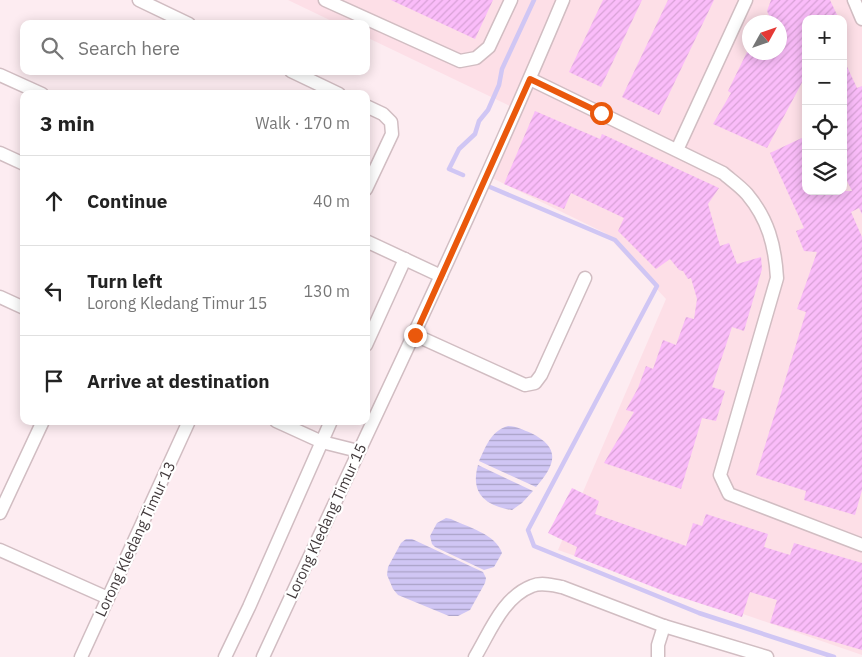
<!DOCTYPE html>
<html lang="en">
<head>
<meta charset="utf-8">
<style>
  :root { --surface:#fff; --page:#f6f6f6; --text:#222; --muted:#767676; --line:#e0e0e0 }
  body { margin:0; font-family:"IBM Plex Sans",sans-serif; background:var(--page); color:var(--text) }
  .controls { position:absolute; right:15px; top:15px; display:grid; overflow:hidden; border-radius:10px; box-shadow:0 2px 12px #0003 }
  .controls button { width:45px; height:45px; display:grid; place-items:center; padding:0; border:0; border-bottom:1px solid var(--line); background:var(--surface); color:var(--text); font:25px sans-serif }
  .compass { position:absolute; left:742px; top:15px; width:45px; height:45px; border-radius:50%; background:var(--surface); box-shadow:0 2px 12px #0003; rotate:50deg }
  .stop { position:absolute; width:15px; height:15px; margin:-11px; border:4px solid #ea580c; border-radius:50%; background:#fff }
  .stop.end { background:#ea580c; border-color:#fff; box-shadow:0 1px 5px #0008 }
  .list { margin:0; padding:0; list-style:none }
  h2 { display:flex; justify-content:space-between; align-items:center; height:65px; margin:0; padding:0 20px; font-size:21px }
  h2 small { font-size:16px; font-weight:400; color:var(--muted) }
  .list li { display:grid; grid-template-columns:32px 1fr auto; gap:15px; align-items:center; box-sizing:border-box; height:90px; padding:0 20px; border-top:1px solid var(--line) }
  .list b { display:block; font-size:19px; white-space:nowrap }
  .list p { margin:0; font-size:16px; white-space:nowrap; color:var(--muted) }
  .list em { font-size:16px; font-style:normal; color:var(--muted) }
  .icon { flex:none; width:28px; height:28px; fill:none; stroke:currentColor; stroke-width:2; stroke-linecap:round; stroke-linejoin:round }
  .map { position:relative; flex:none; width:862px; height:657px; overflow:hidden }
  .search { position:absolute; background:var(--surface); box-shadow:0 2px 12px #0003; left:20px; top:20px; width:350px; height:55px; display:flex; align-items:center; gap:12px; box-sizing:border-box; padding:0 18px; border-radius:10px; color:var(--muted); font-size:19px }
  .panel { position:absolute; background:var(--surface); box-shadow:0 2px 12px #0003; left:20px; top:90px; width:350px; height:335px; border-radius:10px }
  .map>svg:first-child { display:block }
</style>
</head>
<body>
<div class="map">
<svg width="862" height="657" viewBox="0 0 862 657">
  <defs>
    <pattern id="water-rules" width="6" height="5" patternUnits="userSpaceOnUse" patternTransform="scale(1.25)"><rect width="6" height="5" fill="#d0c6f4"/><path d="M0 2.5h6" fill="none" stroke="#aaa2c7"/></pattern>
    <pattern id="building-hatch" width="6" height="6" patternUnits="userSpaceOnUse" patternTransform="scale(1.25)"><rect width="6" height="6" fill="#fabcf9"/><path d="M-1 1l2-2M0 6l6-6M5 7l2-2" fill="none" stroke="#d8a2d6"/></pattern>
  </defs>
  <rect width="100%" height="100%" fill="#fdecf1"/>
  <path fill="#fddfe7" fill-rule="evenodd" d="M 288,0 L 862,0 L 862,655 L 558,550 L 666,299 L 605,233 L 486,175 L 512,107 L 366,37 L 366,24 L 338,24 ZM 806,19 L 843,19 L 843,191 L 806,191 ZM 750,22 L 780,22 L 780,52 L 750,52 Z"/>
  <g fill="url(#water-rules)">
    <path d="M 508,426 C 517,426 523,430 531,433 C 561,448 556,464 536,487 L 479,461 C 486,446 491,431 508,426 Z"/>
    <path d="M 478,465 L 533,491 L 522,503 L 512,510 C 485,506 470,493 478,465 Z"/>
    <path d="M 446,518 L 451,519 C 467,527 496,534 502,553 L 494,567 L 484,570 L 435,547 L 432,544 L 430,536 L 437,523 Z"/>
    <path d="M 406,539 L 412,539 L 483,572 L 486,578 L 485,583 L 470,610 L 458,616 L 449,616 L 398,595 L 393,589 L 387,575 L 388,567 L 401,543 Z"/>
  </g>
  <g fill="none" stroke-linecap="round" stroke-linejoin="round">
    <g stroke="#d0c6f4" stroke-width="4.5">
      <path d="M 463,175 L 449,169 L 459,149 L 475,134 L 479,121 L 488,110 L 499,85 L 502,69 L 534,0"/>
      <path d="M 490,187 L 615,240 L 657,286 L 528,530 L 534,546 L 699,613 L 834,657"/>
    </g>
  </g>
  <g fill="url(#building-hatch)">
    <path d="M 391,0 L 493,0 L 475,39 Z"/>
    <path d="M 603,0 L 642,0 L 601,87 L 569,72 Z"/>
    <path d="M 668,0 L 714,0 L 659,115 L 622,97 Z"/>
    <path d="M 771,0 L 830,0 L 839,19 L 806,19 L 806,75 L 767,148 L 713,124 L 731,93 L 728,91 L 747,52 L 780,52 L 780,22 L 772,22 L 767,11 Z"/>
    <path d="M 843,58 L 857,88 L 862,86 L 862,214 L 859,208 L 851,212 L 862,237 L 862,490 L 855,515 L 804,500 L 806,491 L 756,475 L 806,312 L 797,309 L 817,252 L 804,251 L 796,231 L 804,228 L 770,153 L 806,136 L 806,191 L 852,191 L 843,173 Z"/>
    <path d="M 535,111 L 600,139 L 602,134 L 719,188 L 708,204 L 720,246 L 729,243 L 737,264 L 761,257 L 762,269 L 744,331 L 732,327 L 712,387 L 725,391 L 716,421 L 702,418 L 681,489 L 604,463 L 634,412 L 626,410 L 638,388 L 646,366 L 653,369 L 663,340 L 676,345 L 686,317 L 694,319 L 697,299 L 691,278 L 688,279 L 683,271 L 679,270 L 670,259 L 656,269 L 618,231 L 624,218 L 571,193 L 564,209 L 504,184 Z"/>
    <path d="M 572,488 L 599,501 L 595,514 L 686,546 L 693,523 L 702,526 L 706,514 L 768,534 L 764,547 L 790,555 L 794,543 L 862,563 L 862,650 L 770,623 L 777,600 L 750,592 L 742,617 L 671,594 L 574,556 L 577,547 L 548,533 Z"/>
  </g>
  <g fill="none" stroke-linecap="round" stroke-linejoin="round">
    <defs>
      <g id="minor">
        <path d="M 139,0 L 189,24"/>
        <path d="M 325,0 L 460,61 L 476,58 L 489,47 L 511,0"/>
        <path d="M 854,0 L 862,19"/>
        <path d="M 291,71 L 339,94"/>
        <path d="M 0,75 L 42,94"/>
        <path d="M 530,79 L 723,173 C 731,180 740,186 747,194 C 768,219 775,245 777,278 L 720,475 L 729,494 L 862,545"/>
        <path d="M 366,106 L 383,114 L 391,122 L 392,134 L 366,189"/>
        <path d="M 677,150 L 746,0"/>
        <path d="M 0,153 L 24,164"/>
        <path d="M 366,241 L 441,276"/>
        <path d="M 0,297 L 24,308"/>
        <path d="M 415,335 L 525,385 L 535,383 L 541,375 L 585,278"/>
        <path d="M 366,345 L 405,259"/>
        <path d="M 276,421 L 322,442 L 358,451"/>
        <path d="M 0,513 L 43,421"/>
        <path d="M 0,550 L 108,598"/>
        <path d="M 81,657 L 189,421"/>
        <path d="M 225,657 L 249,607 L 331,421"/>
        <path d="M 263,657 C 364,438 470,222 563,0"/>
        <path d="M 475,657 C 490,632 503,597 532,586 C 541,582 552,585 562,587 L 664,626 L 767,657"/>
        <path d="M 658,657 L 658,645 L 664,626"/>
      </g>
    </defs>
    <use href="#minor" stroke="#d1bdc2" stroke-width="15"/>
    <use href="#minor" stroke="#fff" stroke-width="12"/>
  </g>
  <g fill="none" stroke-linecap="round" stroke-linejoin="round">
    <path stroke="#ea580c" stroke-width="6" d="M 415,335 L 530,79 L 601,113"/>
  </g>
  <g text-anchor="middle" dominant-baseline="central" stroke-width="4.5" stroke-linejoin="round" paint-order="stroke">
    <g font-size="15" fill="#41393b" stroke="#fff">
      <text transform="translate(326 521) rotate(-65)">Lorong Kledang Timur 15</text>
      <text transform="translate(135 539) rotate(-65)">Lorong Kledang Timur 13</text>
    </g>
  </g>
</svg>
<div class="controls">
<button>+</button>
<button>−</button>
<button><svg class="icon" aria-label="locate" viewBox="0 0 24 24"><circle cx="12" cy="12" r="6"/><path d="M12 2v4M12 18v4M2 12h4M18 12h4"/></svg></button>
<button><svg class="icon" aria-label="layers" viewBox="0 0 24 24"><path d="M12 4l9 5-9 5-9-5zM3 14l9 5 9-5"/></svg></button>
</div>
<svg class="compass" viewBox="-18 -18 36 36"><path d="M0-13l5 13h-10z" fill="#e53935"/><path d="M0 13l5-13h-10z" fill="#767676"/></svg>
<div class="stop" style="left:601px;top:113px"></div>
<div class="stop end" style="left:415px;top:335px"></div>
<div class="search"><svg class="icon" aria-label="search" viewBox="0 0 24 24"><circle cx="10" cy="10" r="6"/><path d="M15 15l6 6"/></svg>Search here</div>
<section class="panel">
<h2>3 min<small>Walk · 170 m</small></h2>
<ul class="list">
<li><svg class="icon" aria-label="ahead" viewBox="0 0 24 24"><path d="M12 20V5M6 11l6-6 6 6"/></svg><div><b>Continue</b></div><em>40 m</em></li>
<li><svg class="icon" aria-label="left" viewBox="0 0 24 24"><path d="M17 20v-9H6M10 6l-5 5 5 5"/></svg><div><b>Turn left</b><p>Lorong Kledang Timur 15</p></div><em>130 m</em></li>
<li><svg class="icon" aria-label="arrive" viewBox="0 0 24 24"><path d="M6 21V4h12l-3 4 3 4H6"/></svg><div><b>Arrive at destination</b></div></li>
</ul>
</section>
</div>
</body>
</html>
